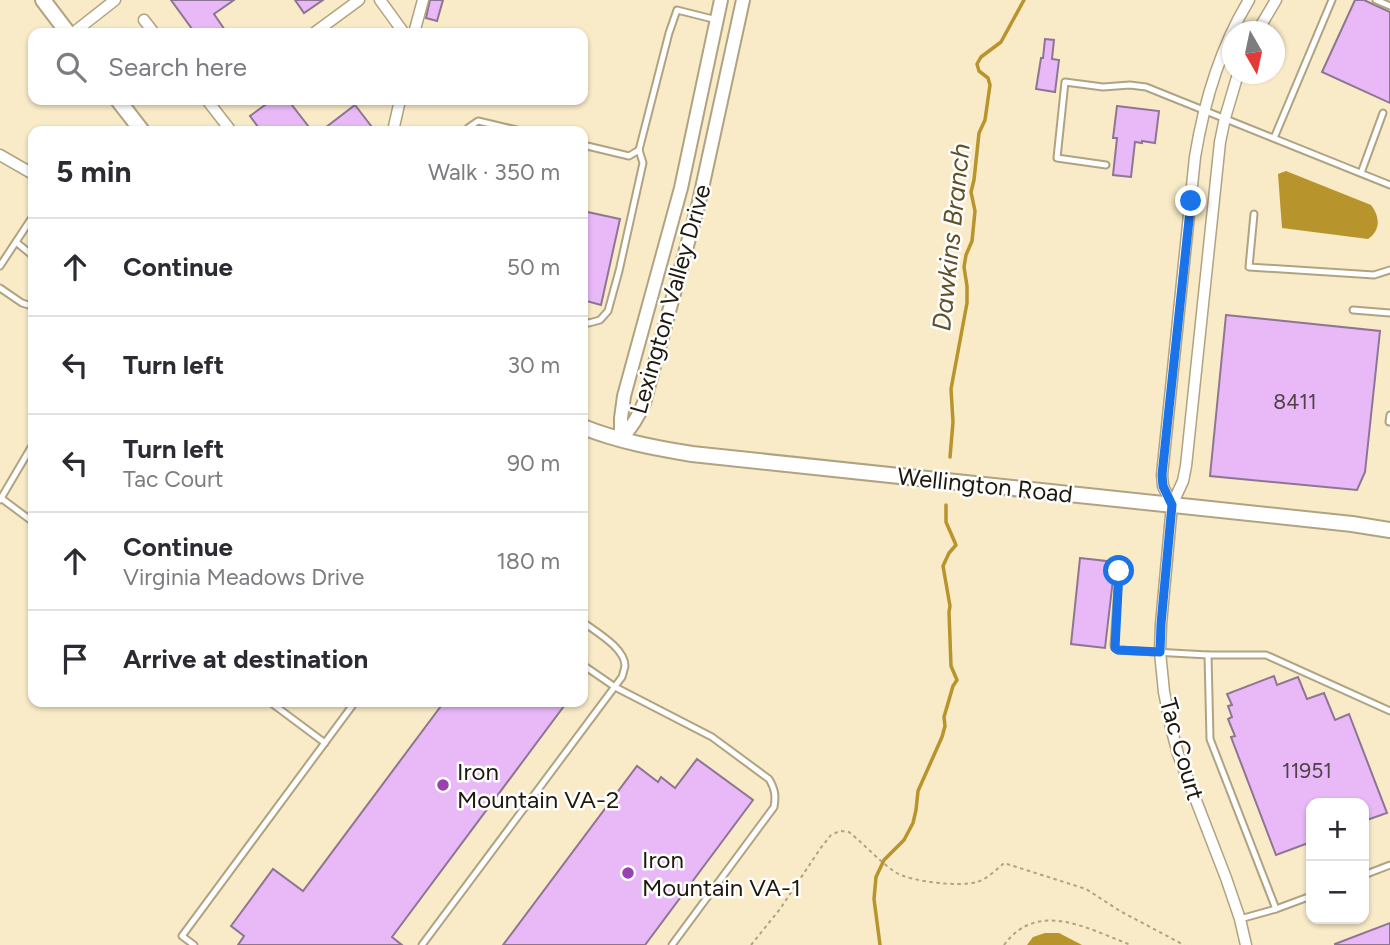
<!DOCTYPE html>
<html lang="en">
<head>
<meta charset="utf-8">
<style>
  :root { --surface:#fff; --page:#f2f2f3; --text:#2b2b33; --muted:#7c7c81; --line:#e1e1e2 }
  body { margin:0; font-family:Figtree,sans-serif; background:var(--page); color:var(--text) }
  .controls { position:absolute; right:21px; bottom:21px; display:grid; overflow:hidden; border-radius:14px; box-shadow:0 2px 5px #0004 }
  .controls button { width:63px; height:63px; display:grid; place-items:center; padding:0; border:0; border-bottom:2px solid var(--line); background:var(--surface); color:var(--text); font:35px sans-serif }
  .compass { position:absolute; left:1222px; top:21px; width:63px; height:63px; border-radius:50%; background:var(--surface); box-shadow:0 2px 5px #0004; rotate:171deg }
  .stop { position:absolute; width:21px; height:21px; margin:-16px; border:5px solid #1a73e8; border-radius:50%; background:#fff }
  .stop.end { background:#1a73e8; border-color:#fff; box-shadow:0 2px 7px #0008 }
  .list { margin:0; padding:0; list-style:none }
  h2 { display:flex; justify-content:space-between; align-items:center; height:91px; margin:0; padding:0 28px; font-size:30px }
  h2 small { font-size:23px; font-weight:400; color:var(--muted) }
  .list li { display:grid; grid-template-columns:46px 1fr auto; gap:21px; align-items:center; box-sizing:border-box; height:98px; padding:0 28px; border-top:2px solid var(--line) }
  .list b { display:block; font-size:26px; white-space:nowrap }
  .list p { margin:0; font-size:23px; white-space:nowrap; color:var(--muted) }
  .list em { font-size:23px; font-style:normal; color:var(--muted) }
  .icon { flex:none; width:38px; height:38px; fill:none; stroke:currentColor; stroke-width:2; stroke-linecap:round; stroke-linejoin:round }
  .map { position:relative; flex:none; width:1390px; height:945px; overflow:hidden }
  .search { position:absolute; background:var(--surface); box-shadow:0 2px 5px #0004; left:28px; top:28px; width:560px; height:77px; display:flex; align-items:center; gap:18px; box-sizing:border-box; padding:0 24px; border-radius:14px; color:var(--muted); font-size:26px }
  .panel { position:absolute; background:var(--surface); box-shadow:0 2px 5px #0004; left:28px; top:126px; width:560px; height:581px; border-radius:14px }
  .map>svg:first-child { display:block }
</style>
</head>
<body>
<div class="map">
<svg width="1390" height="945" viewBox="0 0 1390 945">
  <rect width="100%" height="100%" fill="#f9ebc7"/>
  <g fill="#b8942c">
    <path d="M 1286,171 L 1371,205 C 1380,217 1381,230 1368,239 L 1282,228 L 1278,174 Z"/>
    <path d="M 1045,933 L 1059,933 L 1082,945 L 1027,945 L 1033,937 Z"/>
  </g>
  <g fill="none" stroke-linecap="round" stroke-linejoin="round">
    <g stroke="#b8942c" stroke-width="3.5">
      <path d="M 950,457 L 953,422 L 951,389 L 967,303 L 967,286 L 964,267 L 966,255 L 972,241 L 975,211 L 971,192 L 974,180 L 979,133 L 985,120 L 990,85 L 988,78 L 979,71 L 977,64 L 981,57 L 1001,42 L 1024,0"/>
      <path d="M 880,945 L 874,899 L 876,877 L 884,860 L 904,840 L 913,823 L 916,810 L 918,791 L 942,737 L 945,726 L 944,717 L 953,686 L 957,680 L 951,666 L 949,612 L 950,606 L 943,566 L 949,553 L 956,545 L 946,522 L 946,505"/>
    </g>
  </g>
  <g fill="#e8b8f7" stroke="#8c7693" stroke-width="2">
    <path d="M 171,0 L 234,0 L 214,14 L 227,33 L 195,33 Z"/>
    <path d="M 295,0 L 323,0 L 304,13 Z"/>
    <path d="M 430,0 L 443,0 L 437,21 L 426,18 Z"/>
    <path d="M 1355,0 L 1364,0 L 1390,12 L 1390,103 L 1322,72 Z"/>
    <path d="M 1045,39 L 1054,40 L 1052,59 L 1059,60 L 1055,92 L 1036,89 L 1041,58 L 1043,58 Z"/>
    <path d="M 272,100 L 288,100 L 312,131 L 261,131 L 250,116 Z"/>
    <path d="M 355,105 L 375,131 L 321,131 Z"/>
    <path d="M 1117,106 L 1159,111 L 1155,143 L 1142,141 L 1142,143 L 1135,142 L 1131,177 L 1113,175 L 1117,138 L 1113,138 Z"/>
    <path d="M 583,211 L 620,219 L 601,305 L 583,300 Z"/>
    <path d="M 1226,315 L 1380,331 L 1365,472 L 1357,490 L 1210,476 Z"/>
    <path d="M 1080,558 L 1115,562 L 1105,648 L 1071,644 Z"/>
    <path d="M 1274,676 L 1277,685 L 1298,677 L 1307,699 L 1324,693 L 1335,720 L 1349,714 L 1387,813 L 1364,821 L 1364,803 L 1311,803 L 1311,842 L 1276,855 L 1231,737 L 1235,736 L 1228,719 L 1232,717 L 1228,706 L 1232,705 L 1227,694 Z"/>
    <path d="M 444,702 L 567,702 L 392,937 L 402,945 L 238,945 L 244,936 L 231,926 L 273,869 L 303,891 Z"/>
    <path d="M 697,759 L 753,800 L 645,945 L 503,945 L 637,766 L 658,782 L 661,777 L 675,788 Z"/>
    <path d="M 1390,923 L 1390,945 L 1335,945 L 1335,944 Z"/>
  </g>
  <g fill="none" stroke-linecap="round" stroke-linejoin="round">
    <defs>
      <g id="service">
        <path d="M 1376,0 L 1390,6"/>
        <path d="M 467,131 L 468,128 L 478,121 L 521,131"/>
        <path d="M 1274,138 L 1332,0"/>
        <path d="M 583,145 L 629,156 L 639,150"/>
        <path d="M 1106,165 L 1057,158 L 1065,82 L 1103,87 L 1130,85 L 1146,87 L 1390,185"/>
        <path d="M 1361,173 L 1383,113"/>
        <path d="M 1254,214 L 1249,267 L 1374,275 L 1390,270"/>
        <path d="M 16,242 L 33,256"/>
        <path d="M 0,266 L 33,216"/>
        <path d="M 0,288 L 22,303 L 32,306 L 33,305"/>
        <path d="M 1353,310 L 1390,313"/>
        <path d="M 583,321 L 589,323 L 600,320 L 608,311 L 619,271 L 643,163 L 639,150 L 669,33 L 677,10 L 717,20"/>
        <path d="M 1389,422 L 1390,415"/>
        <path d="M 1,498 L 33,522"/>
        <path d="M 0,500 L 33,444"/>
        <path d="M 1119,571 L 1114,645 L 1115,648 L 1118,650 L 1208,655 L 1266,655 L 1390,711"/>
        <path d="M 1208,655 L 1210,739 L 1276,909"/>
        <path d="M 583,665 L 615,687 L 712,737 L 769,779 C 775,789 776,796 774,807 L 672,945"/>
        <path d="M 270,702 L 325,743"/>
        <path d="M 1364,875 L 1390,865"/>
        <path d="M 1240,919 L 1276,909 L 1311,896"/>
        <path d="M 194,945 L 182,936 L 355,702"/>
        <path d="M 422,945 L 622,677 C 623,674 624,670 625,666 C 625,648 596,632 583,622"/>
      </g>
      <g id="minor">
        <path d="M 380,0 L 404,33"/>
        <path d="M 144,20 L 154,33"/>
        <path d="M 1257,32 L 1276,0"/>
        <path d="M 73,33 L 115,0"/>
        <path d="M 314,33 L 359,0"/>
        <path d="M 414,33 L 423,0"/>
        <path d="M 1238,74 L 1225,118 L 1220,142 L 1186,466 L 1183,481 L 1172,505 L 1161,624 L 1160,652 L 1164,692 L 1171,727 L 1178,754 L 1226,878 L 1240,919 L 1246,945"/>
        <path d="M 207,100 L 231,131"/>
        <path d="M 393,131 L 400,100"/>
        <path d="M 0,155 L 33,174"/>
        <path d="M 1172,505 L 1163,486 L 1162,475 L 1195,157 C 1204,102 1220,48 1249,0"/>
      </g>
      <g id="tertiary">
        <path d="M 621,439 C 631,428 638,418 644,403 L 699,202 L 743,0"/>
        <path d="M 621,439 L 621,418 L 624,396 L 681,188 L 721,0"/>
      </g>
      <g id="secondary">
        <path d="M 43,0 L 68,33"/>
        <path d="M 118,100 L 142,131"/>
        <path d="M 583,427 C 618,441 655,448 692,454 L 1352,524 L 1390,530"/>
      </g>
    </defs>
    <use href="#service" stroke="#b0a381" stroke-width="9"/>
    <use href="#minor" stroke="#b0a381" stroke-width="13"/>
    <use href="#tertiary" stroke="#b0a381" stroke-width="16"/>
    <use href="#secondary" stroke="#b0a381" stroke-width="18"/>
    <g stroke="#aea387" stroke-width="2" stroke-dasharray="3.5 3.5" stroke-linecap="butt">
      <path d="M 751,945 L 780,909 L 820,849 L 831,835 L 840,831 L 849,832 C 865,845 879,861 895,872 C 910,882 960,887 977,882 C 987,879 996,870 1004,863 L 1086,889 L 1120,911 L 1184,945"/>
      <path d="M 1004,945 C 1038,899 1088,929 1131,945"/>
    </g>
    <use href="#service" stroke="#fff" stroke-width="5"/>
    <use href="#minor" stroke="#fff" stroke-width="10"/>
    <use href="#tertiary" stroke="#fff" stroke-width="12"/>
    <use href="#secondary" stroke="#fff" stroke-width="14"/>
  </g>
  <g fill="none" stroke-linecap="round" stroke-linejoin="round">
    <path stroke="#1a73e8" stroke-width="9" d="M 1119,571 L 1115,648 L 1118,650 L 1160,652 L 1161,624 L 1172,505 L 1163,486 L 1162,475 L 1191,201"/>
  </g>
  <g fill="#9742af" stroke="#fff" stroke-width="2.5">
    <circle cx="443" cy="785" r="7"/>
    <circle cx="628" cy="873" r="7"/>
  </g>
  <g text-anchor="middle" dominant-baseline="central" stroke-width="5" stroke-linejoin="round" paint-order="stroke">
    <g font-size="21" fill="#504147">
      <text x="1295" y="401">8411</text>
      <text x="1307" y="770">11951</text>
    </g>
    <g font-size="24" fill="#1e190c" stroke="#fff">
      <text transform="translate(670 299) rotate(-74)">Lexington Valley Drive</text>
      <text transform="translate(985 485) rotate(6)">Wellington Road</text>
      <text transform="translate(1182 749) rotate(74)">Tac Court</text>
    </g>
    <g font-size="24" fill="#1e190c" stroke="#fff" text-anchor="start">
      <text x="457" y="771">Iron<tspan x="457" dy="28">Mountain VA-2</tspan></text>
      <text x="642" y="859">Iron<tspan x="642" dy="28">Mountain VA-1</tspan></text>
    </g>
    <g font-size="26" font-style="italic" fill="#605028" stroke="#fff">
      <text transform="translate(951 237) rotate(-84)">Dawkins Branch</text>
    </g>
  </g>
</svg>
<div class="controls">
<button>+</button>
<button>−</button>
</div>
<svg class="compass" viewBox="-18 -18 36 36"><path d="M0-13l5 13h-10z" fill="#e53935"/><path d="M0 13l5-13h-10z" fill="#7c7c81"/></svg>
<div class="stop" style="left:1119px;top:571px"></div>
<div class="stop end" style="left:1191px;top:201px"></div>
<div class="search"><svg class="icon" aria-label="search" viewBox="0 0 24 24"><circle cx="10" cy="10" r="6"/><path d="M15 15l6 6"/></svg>Search here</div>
<section class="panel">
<h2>5 min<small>Walk · 350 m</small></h2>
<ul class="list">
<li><svg class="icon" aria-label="ahead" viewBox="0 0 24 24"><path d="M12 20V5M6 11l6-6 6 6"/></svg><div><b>Continue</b></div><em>50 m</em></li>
<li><svg class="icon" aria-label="left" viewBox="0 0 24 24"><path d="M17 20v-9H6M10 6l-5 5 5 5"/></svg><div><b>Turn left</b></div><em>30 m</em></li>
<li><svg class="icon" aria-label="left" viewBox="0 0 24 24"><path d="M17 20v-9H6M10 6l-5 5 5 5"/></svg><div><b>Turn left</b><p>Tac Court</p></div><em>90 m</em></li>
<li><svg class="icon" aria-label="ahead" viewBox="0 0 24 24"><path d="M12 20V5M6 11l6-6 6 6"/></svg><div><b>Continue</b><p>Virginia Meadows Drive</p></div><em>180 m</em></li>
<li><svg class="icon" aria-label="arrive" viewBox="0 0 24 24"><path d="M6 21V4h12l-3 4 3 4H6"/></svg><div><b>Arrive at destination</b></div></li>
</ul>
</section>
</div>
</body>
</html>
